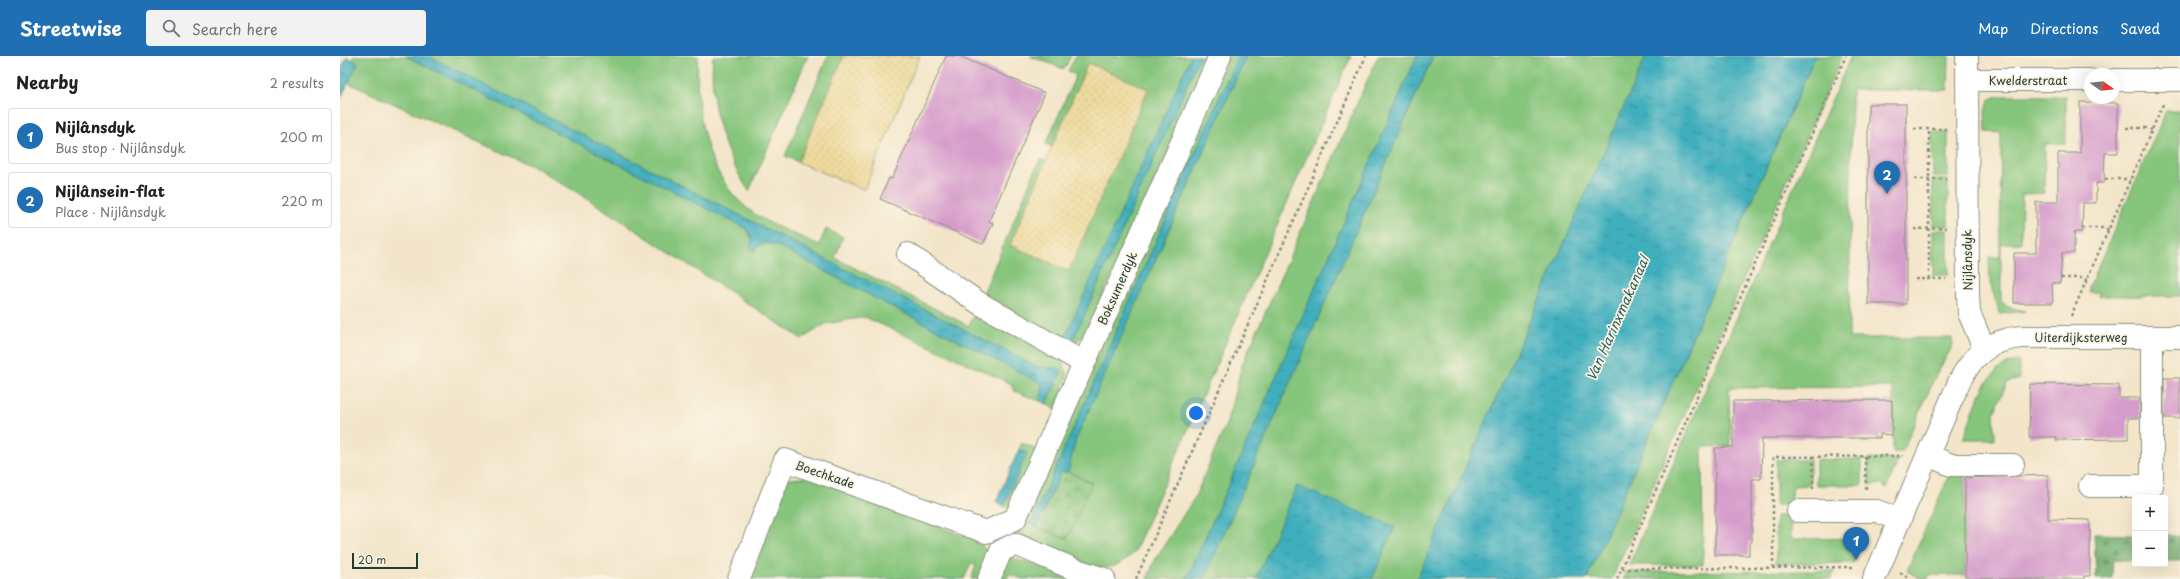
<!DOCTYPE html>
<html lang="en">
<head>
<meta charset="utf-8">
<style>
  :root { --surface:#fff; --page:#f2f2f2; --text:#202124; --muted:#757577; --line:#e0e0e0; --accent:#1f6fb2 }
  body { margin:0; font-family:"Playpen Sans",sans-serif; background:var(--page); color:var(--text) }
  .controls { position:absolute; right:12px; bottom:12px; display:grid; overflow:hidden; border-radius:4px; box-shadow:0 4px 16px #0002 }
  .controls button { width:36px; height:36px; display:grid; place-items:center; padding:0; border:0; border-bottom:1px solid var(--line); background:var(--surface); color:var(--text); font:20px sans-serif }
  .compass { position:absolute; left:1744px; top:12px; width:36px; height:36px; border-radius:50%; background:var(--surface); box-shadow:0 4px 16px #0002; rotate:104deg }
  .scale { position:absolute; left:12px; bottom:10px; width:66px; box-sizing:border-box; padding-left:4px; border:2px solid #1f3d34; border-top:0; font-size:11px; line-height:14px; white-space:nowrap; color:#1f3d34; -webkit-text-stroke:3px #fcf5e5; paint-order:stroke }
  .you { position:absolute; left:856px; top:357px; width:14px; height:14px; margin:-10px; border:3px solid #fff; border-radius:50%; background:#1a73e8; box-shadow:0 0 0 6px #1a73e833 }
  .badge { display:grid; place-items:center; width:26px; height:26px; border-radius:50%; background:var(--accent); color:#fff; font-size:13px; font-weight:700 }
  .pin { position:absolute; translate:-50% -33px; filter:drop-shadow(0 1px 2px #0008) }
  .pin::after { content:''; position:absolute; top:21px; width:14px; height:12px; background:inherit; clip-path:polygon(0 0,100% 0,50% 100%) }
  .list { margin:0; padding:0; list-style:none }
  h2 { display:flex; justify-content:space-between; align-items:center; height:52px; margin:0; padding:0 16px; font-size:17px }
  h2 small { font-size:13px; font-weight:400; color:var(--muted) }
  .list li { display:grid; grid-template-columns:26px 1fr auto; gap:12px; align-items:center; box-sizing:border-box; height:56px; margin:0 8px 8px; padding:0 8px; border:1px solid var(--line); border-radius:4px }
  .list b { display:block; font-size:15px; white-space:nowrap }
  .list p { margin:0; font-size:13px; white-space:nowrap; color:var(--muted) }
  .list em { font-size:13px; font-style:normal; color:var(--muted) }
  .icon { flex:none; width:22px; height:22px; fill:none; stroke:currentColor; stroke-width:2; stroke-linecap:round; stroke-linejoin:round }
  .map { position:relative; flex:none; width:1840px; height:523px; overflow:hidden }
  header { display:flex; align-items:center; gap:24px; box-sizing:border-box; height:56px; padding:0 20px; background:var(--accent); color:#fff }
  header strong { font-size:19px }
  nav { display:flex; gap:22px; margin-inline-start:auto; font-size:14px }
  .search { width:280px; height:36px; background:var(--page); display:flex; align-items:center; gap:10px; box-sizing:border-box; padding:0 14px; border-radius:4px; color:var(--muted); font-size:15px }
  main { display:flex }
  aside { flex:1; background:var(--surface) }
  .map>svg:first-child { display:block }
</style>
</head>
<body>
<header>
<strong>Streetwise</strong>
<div class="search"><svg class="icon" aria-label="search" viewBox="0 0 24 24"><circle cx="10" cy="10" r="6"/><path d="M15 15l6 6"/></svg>Search here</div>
<nav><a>Map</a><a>Directions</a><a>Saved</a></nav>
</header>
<main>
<aside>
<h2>Nearby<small>2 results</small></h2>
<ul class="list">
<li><span class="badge">1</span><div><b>Nijlânsdyk</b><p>Bus stop · Nijlânsdyk</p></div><em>200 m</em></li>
<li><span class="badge">2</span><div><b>Nijlânsein-flat</b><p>Place · Nijlânsdyk</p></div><em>220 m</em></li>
</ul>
</aside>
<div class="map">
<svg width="1840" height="523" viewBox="0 0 1840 523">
  <defs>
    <pattern id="forest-firs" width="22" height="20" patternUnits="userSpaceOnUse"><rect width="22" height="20" fill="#6caa6c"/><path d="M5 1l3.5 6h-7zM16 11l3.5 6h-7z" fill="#588c5a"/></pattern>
    <pattern id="wetland-marsh" width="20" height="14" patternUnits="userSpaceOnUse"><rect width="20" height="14" fill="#86c57c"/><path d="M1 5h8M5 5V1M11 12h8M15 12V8" fill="none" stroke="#6da166"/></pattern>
    <pattern id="sand-dots" width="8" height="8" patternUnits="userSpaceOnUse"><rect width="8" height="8" fill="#eeda9e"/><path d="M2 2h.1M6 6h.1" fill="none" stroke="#ccbc89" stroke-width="1.8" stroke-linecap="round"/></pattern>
    <pattern id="water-ripples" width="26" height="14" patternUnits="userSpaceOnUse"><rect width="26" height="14" fill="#41afbd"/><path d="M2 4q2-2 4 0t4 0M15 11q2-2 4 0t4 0" fill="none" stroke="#36909a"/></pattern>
  </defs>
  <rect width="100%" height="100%" fill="#fcf5e5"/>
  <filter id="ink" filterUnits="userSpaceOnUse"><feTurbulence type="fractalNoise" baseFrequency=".025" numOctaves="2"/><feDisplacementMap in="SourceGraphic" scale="8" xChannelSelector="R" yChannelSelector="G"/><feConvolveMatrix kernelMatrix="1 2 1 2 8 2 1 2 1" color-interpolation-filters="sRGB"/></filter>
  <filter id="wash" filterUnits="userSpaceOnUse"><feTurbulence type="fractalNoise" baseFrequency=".012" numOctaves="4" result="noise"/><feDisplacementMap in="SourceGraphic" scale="16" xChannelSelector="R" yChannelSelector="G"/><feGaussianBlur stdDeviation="0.9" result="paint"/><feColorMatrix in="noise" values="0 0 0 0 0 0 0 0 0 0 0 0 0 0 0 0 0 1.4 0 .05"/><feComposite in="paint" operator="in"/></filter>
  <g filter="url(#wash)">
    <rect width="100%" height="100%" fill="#f3e5c9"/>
    <g fill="#86c57c" stroke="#528158">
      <path d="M 14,0 L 66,0 L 407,173 L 412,183 L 410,192 L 415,195 L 416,191 L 426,187 L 438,190 L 533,241 L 701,327 L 703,333 L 700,345 L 674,335 L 672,328 L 525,261 L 485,268 L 462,283 L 251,145 L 198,113 L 8,27 L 18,7 L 12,4 Z"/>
      <path d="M 88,0 L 358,0 C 354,51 365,119 408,153 C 428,169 456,178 479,189 L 486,173 L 503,181 L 495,202 L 629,270 L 636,253 L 720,302 L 728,318 L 716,353 L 707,348 L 722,315 L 715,312 L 697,311 Z"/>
      <path d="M 373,0 L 468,0 L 409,135 C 381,93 369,50 373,0 Z"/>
      <path d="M 488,0 L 504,0 L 458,106 L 445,100 Z"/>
      <path d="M 690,0 L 731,0 L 724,13 Z"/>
      <path d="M 736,0 L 851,0 L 726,281 L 733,284 L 860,0 L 871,0 L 745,279 L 730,289 L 642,240 L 700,103 L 706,106 L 670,189 L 729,214 L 808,33 L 748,7 L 712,91 L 706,88 L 736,19 L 728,15 Z"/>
      <path d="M 889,0 L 898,0 L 691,468 L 727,483 L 751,427 L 728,416 L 736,383 L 906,0 L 1011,0 L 794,497 C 779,509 774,513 755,511 L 678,480 Z"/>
      <path d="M 1038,0 L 1077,0 L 847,523 L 807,523 L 816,502 L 855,441 L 887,366 L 902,309 Z"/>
      <path d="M 1093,0 L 1306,0 L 1077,523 L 1032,523 L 1054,471 L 957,430 L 916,523 L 864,523 Z"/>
      <path d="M 1475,0 L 1502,0 L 1272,523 L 1247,523 Z"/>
      <path d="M 1511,0 L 1609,0 L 1608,34 L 1512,34 L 1509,282 L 1612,282 L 1613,289 L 1595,321 L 1562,396 L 1553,396 L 1553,331 L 1389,332 L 1390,390 L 1362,391 L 1363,509 L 1289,509 Z"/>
      <path d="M 1658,40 L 1726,40 L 1726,87 L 1705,88 L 1704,137 L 1682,138 L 1681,187 L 1661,188 L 1661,245 L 1668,251 L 1685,255 L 1660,258 L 1650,227 L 1649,201 L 1660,201 L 1661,77 L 1646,76 L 1645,54 L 1649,44 Z"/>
      <path d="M 1826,55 L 1840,55 L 1840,240 L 1759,240 L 1759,236 L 1749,236 L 1749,231 Z"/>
      <path d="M 1592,76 L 1608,76 L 1608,121 L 1593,121 Z"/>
      <rect x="1593" y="124" width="15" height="46"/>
      <rect x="1593" y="174" width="15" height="45"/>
      <path d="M 1679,305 L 1679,323 L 1667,327 L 1654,357 L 1655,383 L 1623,383 C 1634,356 1645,307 1679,305 Z"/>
      <path d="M 682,387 L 698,394 L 671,453 L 664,450 L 687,397 L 679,393 Z"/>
      <path d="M 1522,403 L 1522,429 L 1476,429 L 1476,404 Z"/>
      <path d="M 1528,403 L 1559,403 L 1546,433 L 1542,428 L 1529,429 Z"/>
      <path d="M 1436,404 L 1470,404 L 1470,429 L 1453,430 L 1451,449 L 1436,449 Z"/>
      <path d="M 1625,416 L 1625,519 L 1588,519 L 1588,523 L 1581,523 L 1567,515 L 1610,417 Z"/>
      <path d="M 470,421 L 639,486 L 651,500 L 641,523 L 631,523 L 636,510 L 631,507 L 624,523 L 411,523 L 448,423 Z"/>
      <path d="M 1436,460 L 1451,460 L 1451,480 L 1453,483 L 1525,482 L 1513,507 L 1436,508 Z"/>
      <path d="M 668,501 L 714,515 L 732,523 L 682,523 L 669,518 L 667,523 L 659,523 Z"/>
      <path d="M 1494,515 L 1491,523 L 1283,523 L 1286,516 Z"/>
    </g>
    <g fill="url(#forest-firs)" stroke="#467450">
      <path d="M 1754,478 L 1795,479 L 1795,504 L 1773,504 L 1772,523 L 1756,523 Z"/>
      <path d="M 1825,479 L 1840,480 L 1840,505 L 1825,505 Z"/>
    </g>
    <path fill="url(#wetland-marsh)" stroke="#528158" d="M 721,416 L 728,416 L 752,427 L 727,483 L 697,471 Z"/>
    <g fill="url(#sand-dots)" stroke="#868c69">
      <path d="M 504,0 L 580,0 L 524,134 L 458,106 Z"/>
      <path d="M 748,7 L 808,33 L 729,215 L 670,189 Z"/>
    </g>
    <g fill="url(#water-ripples)" stroke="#307678">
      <path d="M 66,0 L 88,0 L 697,311 L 715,312 L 722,315 L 707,348 L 700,345 L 703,333 L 701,327 L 533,241 L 438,190 L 426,187 L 416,191 L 414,195 L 410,192 L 412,183 L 407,173 Z"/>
      <path d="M 851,0 L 860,0 L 733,284 L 725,281 Z"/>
      <path d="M 898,0 L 906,0 L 736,383 L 728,416 L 721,416 L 697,471 L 691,468 Z"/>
      <path d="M 1077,0 L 1093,0 L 864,523 L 847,523 Z"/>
      <path d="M 1306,0 L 1475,0 L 1247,523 L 1077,523 Z"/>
      <path d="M 7,1 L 18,7 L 0,44 L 0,15 Z"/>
      <path d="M 679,393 L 687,397 L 664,450 L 656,446 Z"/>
      <path d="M 957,430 L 1055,471 L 1032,523 L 916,523 Z"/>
    </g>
    <g id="blocks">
      <g fill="#d59ccb">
        <path d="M 606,0 L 619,0 L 705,37 L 649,165 L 653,167 L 643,188 L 540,143 L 549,122 L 552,123 Z"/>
        <path d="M 1740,46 L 1778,47 L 1778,97 L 1765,97 L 1764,127 L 1756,127 L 1756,147 L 1743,147 L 1742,176 L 1734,176 L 1734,197 L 1722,197 L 1720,227 L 1712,227 L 1713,247 L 1674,247 L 1674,197 L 1696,197 L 1696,146 L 1718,146 L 1718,97 L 1740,97 Z"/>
        <rect x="1528" y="48" width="38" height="200"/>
        <rect x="1824" y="322" width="16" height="40"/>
        <path d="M 1690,328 L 1779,329 L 1779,342 L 1800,342 L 1800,362 L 1788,362 L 1788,383 L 1716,384 L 1716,381 L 1689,381 Z"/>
        <path d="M 1552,344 L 1552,379 L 1540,378 L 1540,382 L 1422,382 L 1421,423 L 1412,423 L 1412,486 L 1409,486 L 1409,499 L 1375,499 L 1375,392 L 1393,391 L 1393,345 Z"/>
        <path d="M 1708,419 L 1708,463 L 1750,464 L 1750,520 L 1744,520 L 1744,523 L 1629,523 L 1625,521 L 1625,422 Z"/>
      </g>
    </g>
  </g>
  <g filter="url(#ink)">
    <use href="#blocks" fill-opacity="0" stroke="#89917e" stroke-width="1"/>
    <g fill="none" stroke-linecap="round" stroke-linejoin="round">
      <defs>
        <g id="minor">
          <path d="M 1627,0 L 1628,240 L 1629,257 L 1644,292"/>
          <path d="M 1627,24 L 1750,24"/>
          <path d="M 1774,24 L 1840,24"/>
          <path d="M 568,198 L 639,247 L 744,307"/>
          <path d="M 1588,399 L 1611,409 L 1673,409"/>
          <path d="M 1750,430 L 1812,430 L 1812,281"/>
          <path d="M 1458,455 L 1537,455 L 1559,464"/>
          <path d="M 399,523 L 445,404 L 646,476 L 675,463 L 880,0"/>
          <path d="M 649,523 L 661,495 L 675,488 L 736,514 L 764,523"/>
          <path d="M 1534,523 L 1620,324 C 1634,298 1651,284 1681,281 L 1840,281"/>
        </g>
      </defs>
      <use href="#minor" stroke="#89917e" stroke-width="24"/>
      <g stroke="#89917e" stroke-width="2.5" stroke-dasharray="3 3" stroke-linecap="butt">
        <path d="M 1786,72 L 1807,72 L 1812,74"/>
        <path d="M 1574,73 L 1606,73"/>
        <path d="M 1575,123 L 1606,123"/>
        <path d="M 1765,123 L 1785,123 L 1790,125"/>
        <path d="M 1742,172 L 1764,172 L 1769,174"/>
        <path d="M 1574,173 L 1606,172"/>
        <path d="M 1721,222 L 1742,222 L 1747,224"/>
        <path d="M 1575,223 L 1606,223"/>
        <path d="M 1589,223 L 1589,73"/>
        <path d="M 1731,260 L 1824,46"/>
        <path d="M 1473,400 L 1473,434"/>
        <path d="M 1525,400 L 1526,433"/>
        <path d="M 1433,512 L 1433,401 L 1563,400"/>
        <path d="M 1282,513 L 1515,511"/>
        <path d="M 1560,517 L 1570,523"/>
        <path d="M 796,523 L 1026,0"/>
        <path d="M 1277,523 L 1506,0"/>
      </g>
      <use href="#minor" stroke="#fff" stroke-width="22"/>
    </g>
  </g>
  <g text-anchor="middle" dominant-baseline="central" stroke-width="3.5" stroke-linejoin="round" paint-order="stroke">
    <g font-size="12" fill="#1f3d34" stroke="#fcf5e5">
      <text x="1688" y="24">Kwelderstraat</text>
      <text transform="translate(1627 204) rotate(-91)">Nijlânsdyk</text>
      <text transform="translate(777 232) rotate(-66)">Boksumerdyk</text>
      <text x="1741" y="281">Uiterdijksterweg</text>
      <text transform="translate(485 418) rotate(19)">Boechkade</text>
    </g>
    <g font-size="13" font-style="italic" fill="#295f5d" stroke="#fcf5e5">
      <text transform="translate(1277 262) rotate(-66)">Van Harinxmakanaal</text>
    </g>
  </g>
</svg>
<div class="controls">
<button>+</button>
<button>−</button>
</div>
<svg class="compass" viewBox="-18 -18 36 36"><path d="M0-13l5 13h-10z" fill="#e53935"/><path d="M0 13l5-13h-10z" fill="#757577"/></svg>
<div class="scale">20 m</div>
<div class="you"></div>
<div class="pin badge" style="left:1516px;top:504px">1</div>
<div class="pin badge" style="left:1547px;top:138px">2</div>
</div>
</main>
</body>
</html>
